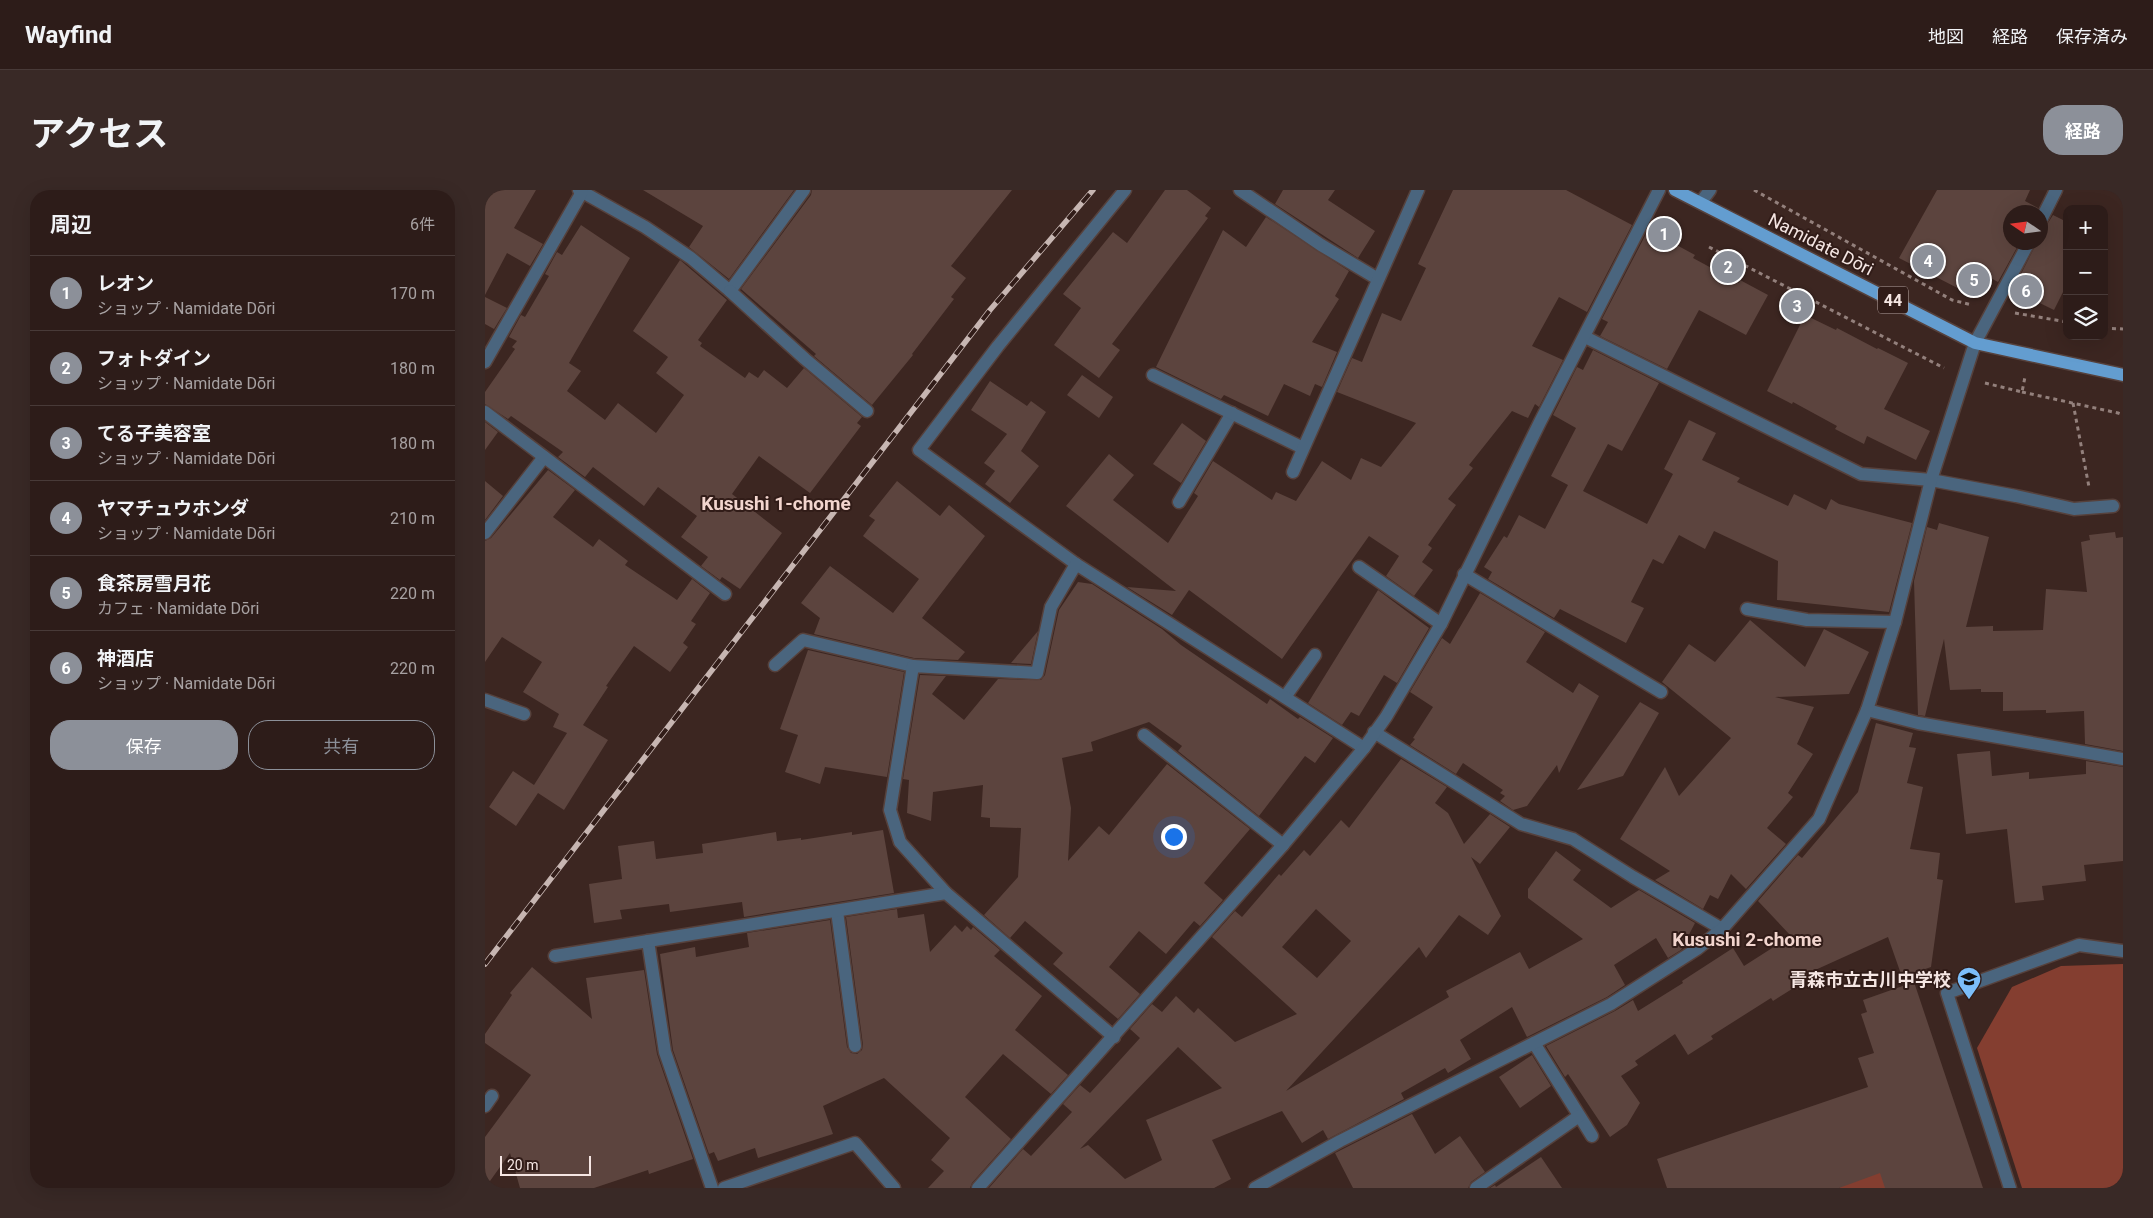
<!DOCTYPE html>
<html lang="ja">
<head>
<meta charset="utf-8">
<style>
  :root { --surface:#2d1c19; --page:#392926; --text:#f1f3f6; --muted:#a7a1a2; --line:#483a38; --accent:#8c9099 }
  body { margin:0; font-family:Roboto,"Noto Sans JP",sans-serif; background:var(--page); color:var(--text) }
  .controls { position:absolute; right:15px; top:15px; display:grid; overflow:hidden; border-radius:10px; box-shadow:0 5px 20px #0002 }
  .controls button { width:45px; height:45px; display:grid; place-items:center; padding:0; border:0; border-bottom:1px solid var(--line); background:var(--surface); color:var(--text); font:25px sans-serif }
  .compass { position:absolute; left:1518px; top:15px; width:45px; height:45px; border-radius:50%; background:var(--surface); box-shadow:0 5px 20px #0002; rotate:283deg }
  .scale { position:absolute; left:15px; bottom:12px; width:91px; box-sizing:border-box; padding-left:5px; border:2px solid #f5e6e3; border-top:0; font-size:14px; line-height:18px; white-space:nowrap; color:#f5e6e3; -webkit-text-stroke:4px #311c18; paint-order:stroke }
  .you { position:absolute; left:688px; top:646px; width:18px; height:18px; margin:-12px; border:4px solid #fff; border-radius:50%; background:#1a73e8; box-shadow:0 0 0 8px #1a73e833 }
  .badge { display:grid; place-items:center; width:32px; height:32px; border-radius:50%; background:var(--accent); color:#fff; font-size:16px; font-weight:700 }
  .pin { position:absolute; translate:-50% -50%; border:2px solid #fff; box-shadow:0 1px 5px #0006 }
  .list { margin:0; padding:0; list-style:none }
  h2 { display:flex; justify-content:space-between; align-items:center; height:65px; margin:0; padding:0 20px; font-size:21px }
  h2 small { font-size:16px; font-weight:400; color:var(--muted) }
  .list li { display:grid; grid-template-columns:32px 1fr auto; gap:15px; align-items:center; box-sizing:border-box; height:75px; padding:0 20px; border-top:1px solid var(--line) }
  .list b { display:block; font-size:19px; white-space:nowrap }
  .list p { margin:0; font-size:16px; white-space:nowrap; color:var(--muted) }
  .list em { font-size:16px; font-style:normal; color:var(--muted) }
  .actions { display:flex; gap:10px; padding:15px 20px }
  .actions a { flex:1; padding:11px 0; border:1px solid var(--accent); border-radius:20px; text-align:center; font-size:18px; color:var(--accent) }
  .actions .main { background:var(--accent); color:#fff }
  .icon { flex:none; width:28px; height:28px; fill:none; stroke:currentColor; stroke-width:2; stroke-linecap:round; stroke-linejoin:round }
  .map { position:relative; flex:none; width:1638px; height:998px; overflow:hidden; border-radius:20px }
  header { display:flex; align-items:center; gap:30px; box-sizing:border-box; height:70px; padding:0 25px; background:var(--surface); border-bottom:1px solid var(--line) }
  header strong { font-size:24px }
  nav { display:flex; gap:28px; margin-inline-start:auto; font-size:18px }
  .intro { display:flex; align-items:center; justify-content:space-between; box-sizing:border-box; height:120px; padding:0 30px }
  h1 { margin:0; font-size:35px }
  .button { padding:12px 22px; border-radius:20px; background:var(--accent); color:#fff; font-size:18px; font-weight:700 }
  main { display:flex; gap:30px; padding:0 30px }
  aside { flex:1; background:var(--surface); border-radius:20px; box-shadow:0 5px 20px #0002 }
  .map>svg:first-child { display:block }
</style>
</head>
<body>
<header>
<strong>Wayfind</strong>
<nav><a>地図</a><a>経路</a><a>保存済み</a></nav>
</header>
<div class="intro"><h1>アクセス</h1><a class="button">経路</a></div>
<main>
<aside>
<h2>周辺<small>6件</small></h2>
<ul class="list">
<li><span class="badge">1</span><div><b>レオン</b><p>ショップ · Namidate Dōri</p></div><em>170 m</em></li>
<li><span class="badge">2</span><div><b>フォトダイン</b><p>ショップ · Namidate Dōri</p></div><em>180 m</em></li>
<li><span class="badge">3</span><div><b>てる子美容室</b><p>ショップ · Namidate Dōri</p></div><em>180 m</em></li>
<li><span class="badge">4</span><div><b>ヤマチュウホンダ</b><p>ショップ · Namidate Dōri</p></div><em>210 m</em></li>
<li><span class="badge">5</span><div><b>食茶房雪月花</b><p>カフェ · Namidate Dōri</p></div><em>220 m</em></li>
<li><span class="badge">6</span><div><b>神酒店</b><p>ショップ · Namidate Dōri</p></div><em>220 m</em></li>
</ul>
<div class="actions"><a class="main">保存</a><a>共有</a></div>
</aside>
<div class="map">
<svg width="1638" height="998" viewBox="0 0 1638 998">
  <rect width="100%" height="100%" fill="#3c2621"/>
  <g fill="#843e30">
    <path d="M 1638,774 L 1638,998 L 1537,998 L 1492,858 L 1527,797 L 1576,776 Z"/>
    <path d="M 1417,942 L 1400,998 L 1354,998 Z"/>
  </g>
  <g fill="#5c443e" fill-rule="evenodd">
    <path d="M 0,0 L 51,0 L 29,38 L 58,54 L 45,76 L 22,63 L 0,105 Z"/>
    <path d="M 158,0 L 309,0 L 244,89 L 204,57 L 218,36 Z"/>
    <path d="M 327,0 L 527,0 L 466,76 L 481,88 L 466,107 L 469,109 L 427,164 L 428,165 L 387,215 L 329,166 L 331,164 L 256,99 L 326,5 Z"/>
    <path d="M 680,0 L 702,0 L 726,18 L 720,26 L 723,28 L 627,154 L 635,160 L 614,188 L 569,155 L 596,118 L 578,104 L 628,42 L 642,53 Z"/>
    <path d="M 798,0 L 850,0 L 843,10 L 890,41 L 873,68 L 790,14 Z"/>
    <path d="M 968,0 L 1081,0 L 1147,35 L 1102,122 L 1074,107 L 1047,156 L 1078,170 L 1054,217 L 1050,214 L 1043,228 L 1027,221 L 984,275 L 988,278 L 963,309 L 971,315 L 943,355 L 947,358 L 937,372 L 948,380 L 929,406 L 901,386 L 914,366 L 884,346 L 797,469 L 704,400 L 687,425 L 642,397 L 691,401 L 581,316 L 624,264 L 649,285 L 628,310 L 683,353 L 713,306 L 709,303 L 728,271 L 787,310 L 791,302 L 811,311 L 837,271 L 866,290 L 876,268 L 896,277 L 931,233 L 852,202 L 867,168 L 877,172 L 897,123 L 916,131 L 941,78 L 933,74 Z"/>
    <path d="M 1452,0 L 1545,0 L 1540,11 L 1553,18 L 1551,22 L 1526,22 L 1526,52 L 1535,52 L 1513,92 L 1502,86 L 1490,107 L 1414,68 Z"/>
    <path d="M 1568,25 L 1582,32 L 1582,94 L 1569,120 L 1528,100 L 1552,52 L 1556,52 L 1556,38 L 1561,36 Z"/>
    <path d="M 781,27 L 864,81 L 850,106 L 854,109 L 827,152 L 852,162 L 837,197 L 830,194 L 825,206 L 799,194 L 783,226 L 739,205 L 736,209 L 671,177 L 738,40 L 761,57 Z"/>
    <path d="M 96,35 L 145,68 L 84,173 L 96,181 L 82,201 L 120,230 L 133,213 L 171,243 L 199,205 L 171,183 L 183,167 L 148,141 L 195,70 L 242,110 L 213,150 L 217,153 L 215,156 L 260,188 L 264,182 L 273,188 L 279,180 L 302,198 L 319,178 L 377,227 L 372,233 L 376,236 L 325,303 L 274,266 L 247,304 L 297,343 L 255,399 L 237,387 L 235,390 L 216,376 L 223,367 L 196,347 L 212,326 L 173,297 L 159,316 L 108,277 L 100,287 L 73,267 L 78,262 L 26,226 L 23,229 L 0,214 L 0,202 L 30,159 L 27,157 L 32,151 L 24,147 L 36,125 L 40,127 L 64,86 L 60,84 L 72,62 L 77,65 Z"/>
    <path d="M 1162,42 L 1173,48 L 1175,46 L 1210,65 L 1208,68 L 1254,93 L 1255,90 L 1283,105 L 1261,145 L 1214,120 L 1182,179 L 1115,146 L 1123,132 L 1117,129 Z"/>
    <path d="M 0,107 L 22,118 L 9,139 L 0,134 Z"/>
    <path d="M 1320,125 L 1351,140 L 1352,138 L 1392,159 L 1393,158 L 1423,173 L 1399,219 L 1445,241 L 1431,270 L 1382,246 L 1379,254 L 1350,239 L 1352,236 L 1308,212 L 1307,214 L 1282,201 Z"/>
    <path d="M 1108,160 L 1174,193 L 1137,261 L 1123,254 L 1098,301 L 1162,334 L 1188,284 L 1179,279 L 1204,230 L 1231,243 L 1217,270 L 1255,288 L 1252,292 L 1303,316 L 1309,304 L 1341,320 L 1346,309 L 1354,314 L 1427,333 L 1404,422 L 1292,410 L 1293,371 L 1229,341 L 1220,359 L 1194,345 L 1178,374 L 1168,369 L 1146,412 L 1159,418 L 1141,453 L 1075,419 L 1069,428 L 1003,389 L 1007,382 L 999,377 L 1019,346 L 1022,348 L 1034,325 L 1060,339 L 1083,295 L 1066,286 L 1091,238 L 1068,225 L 1092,177 L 1098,180 Z"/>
    <path d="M 597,185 L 628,207 L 614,228 L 582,205 Z"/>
    <path d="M 505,191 L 542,216 L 546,211 L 561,222 L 536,261 L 554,276 L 525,313 L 500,294 L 510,281 L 499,273 L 522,244 L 486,220 Z"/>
    <path d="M 0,232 L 13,242 L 0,260 Z"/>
    <path d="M 697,233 L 721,251 L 696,293 L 668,274 Z"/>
    <path d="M 63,280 L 90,300 L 68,327 L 108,357 L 114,349 L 143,371 L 140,375 L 192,410 L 207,389 L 225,403 L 206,431 L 211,434 L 198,453 L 203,457 L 185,482 L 149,456 L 121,496 L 123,497 L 98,535 L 123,550 L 79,620 L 53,603 L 31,636 L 4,617 L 28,581 L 49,595 L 82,543 L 68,537 L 74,524 L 38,502 L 57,472 L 17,447 L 0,472 L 0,351 L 6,348 Z"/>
    <path d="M 0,291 L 18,306 L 0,330 Z"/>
    <path d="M 412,291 L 455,326 L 464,315 L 500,346 L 437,428 L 480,462 L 473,470 L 429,468 L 329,444 L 335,428 L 316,413 L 345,376 L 408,423 L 434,389 L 378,346 L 390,330 L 384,326 Z"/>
    <path d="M 1454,333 L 1504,347 L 1481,437 L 1508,436 L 1508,441 L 1558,440 L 1561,399 L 1602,402 L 1596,352 L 1605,350 L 1604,345 L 1630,342 L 1631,348 L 1638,347 L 1638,561 L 1600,554 L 1599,521 L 1561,523 L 1561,520 L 1518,521 L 1518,502 L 1496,502 L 1496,499 L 1465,500 L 1459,449 L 1440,526 L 1433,525 L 1429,391 L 1442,337 L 1452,340 Z"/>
    <path d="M 593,392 L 607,394 L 677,439 L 696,455 L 782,514 L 785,509 L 813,529 L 815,527 L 848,548 L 830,573 L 820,566 L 774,626 L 693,561 L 697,556 L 664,532 L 606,552 L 608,561 L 577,568 L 586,618 L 583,671 L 614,636 L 624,645 L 682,574 L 765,639 L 719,693 L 738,710 L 715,736 L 709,731 L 681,764 L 654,741 L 624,777 L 655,804 L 633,829 L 568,774 L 578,763 L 540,731 L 525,748 L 499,725 L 533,687 L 536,638 L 505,637 L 505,628 L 496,627 L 498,595 L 448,602 L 446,631 L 422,623 L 424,590 L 418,589 L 435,485 L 461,486 L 447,504 L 479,530 L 513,489 L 556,490 L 560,485 L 574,420 Z"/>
    <path d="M 893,400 L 944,438 L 912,493 L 899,485 L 874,526 L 866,522 L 857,535 L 823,513 Z"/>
    <path d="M 995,403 L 1060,442 L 1041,472 L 1088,503 L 1094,493 L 1114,506 L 1074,583 L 1072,575 L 1042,616 L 1028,620 L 1015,611 L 1020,606 L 1015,603 L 1018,600 L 978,573 L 971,584 L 925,555 L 930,549 L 928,548 L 948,517 L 925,502 L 957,448 L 965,454 Z"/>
    <path d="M 1265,430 L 1320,477 L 1339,439 L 1384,462 L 1364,504 L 1290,507 L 1329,517 L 1312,554 L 1328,564 L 1303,603 L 1308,607 L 1282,638 L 1301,654 L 1261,699 L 1246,684 L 1233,709 L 1225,705 L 1218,719 L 1170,690 L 1185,681 L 1135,649 L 1180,577 L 1194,606 L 1246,548 L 1177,492 L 1204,454 L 1230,472 Z"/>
    <path d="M 553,441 L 546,474 L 526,473 Z"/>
    <path d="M 323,460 L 419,482 L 402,587 L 340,577 L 335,594 L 300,582 L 313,545 L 295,539 Z"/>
    <path d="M 1155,512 L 1174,523 L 1138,586 L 1092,600 Z"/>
    <path d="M 1391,533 L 1428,543 L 1424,557 L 1431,558 L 1422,593 L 1438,597 L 1425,659 L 1455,663 L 1452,689 L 1458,690 L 1446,777 L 1417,787 L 1403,747 L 1328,781 L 1331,784 L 1288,811 L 1286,808 L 1226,846 L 1228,849 L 1203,865 L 1190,844 L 1150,871 L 1153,875 L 1136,886 L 1155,913 L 1142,935 L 1125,947 L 1083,884 L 1080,887 L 1061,856 L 1130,821 L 1148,810 L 1153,821 L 1198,793 L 1197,791 L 1248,758 L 1259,776 L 1306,746 L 1273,711 L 1313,665 L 1317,668 L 1373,602 Z"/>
    <path d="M 1505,561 L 1507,586 L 1544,582 L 1544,589 L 1601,584 L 1601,571 L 1638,577 L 1638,671 L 1599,675 L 1601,691 L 1557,696 L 1559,710 L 1530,713 L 1522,639 L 1481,644 L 1472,564 Z"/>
    <path d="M 916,569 L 962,597 L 950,613 L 963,623 L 979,654 L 1005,624 L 1025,637 L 995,674 L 986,667 L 1016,726 L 1003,745 L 974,725 L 941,768 L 934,757 L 801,901 L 964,807 L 961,801 L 1035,762 L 1044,779 L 1098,749 L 1043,708 L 1043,699 L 1071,661 L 1096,680 L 1088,690 L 1126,718 L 1154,700 L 1210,733 L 1196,760 L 1183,768 L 1171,748 L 1129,775 L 1140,795 L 1122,807 L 1042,847 L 1027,817 L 975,850 L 986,869 L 963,883 L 960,878 L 916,903 L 919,909 L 843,949 L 838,940 L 817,953 L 797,921 L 727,950 L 746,989 L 729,998 L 504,998 L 538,959 L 546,966 L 587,922 L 578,914 L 595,895 L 605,903 L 655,848 L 645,839 L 667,814 L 677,822 L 691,806 L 709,823 L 713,818 L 750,852 L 812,824 L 727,747 L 750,721 L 757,727 L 794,684 L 796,686 L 819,660 L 825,666 L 856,630 L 864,638 ZM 831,719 L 866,751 L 832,788 L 797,757 ZM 693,857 L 737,898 L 661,930 L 677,970 L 640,989 L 603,955 L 595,959 Z"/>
    <path d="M 398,640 L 409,703 L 259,727 L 257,712 L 185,722 L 184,714 L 135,720 L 137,729 L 109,733 L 104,694 L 137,689 L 133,656 L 169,651 L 171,669 L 218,663 L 217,654 L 291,642 L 292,651 L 316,648 L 316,650 L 367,642 L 367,645 Z"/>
    <path d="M 412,719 L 413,728 L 439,724 L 445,762 L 470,735 L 477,742 L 482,736 L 486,740 L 488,737 L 515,760 L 509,766 L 557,806 L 530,840 L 583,885 L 566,904 L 518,864 L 480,907 L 526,949 L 487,993 L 485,998 L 443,998 L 459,981 L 446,970 L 465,948 L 399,888 L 338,916 L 348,944 L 273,968 L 270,958 L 233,971 L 229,962 L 224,964 L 188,860 L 175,764 L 210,757 L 211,767 L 264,757 L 262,743 L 345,730 L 362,857 L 366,863 L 372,864 L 377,860 L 378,855 L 361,727 Z"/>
    <path d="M 47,777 L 107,829 L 101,788 L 159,780 L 172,864 L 208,969 L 164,984 L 163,980 L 109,998 L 35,998 L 25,963 L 0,998 L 0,947 L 46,885 L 0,853 L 0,844 L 27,805 L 25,803 Z"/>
    <path d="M 1429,792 L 1498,998 L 1400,998 L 1395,983 L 1354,998 L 1182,998 L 1172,969 L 1383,897 L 1373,868 L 1389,863 L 1376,824 L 1382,822 L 1378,810 Z"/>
    <path d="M 1047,865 L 1066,896 L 1035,918 L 1014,887 Z"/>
    <path d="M 927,924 L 950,964 L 975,946 L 1000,982 L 986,992 L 983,998 L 868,998 L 850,963 Z"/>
    <path d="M 1056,967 L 1077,998 L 1005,998 L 1010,995 L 1011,997 Z"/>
  </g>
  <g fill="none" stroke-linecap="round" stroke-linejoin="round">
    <defs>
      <g id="service">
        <path d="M 1446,290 L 1531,306 L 1589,319 L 1628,316"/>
        <path d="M 694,312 L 747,223"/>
        <path d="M 0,343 L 59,267"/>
        <path d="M 874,377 L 956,434"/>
        <path d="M 1262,419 L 1322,430 L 1410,432"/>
        <path d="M 800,507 L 830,465"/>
        <path d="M 0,510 L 39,524"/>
        <path d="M 659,545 L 798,655"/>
        <path d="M 352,721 L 370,856"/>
        <path d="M 1525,998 L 1462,803 L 1594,755 L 1638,761"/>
      </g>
      <g id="minor">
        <path d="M 94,0 L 160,37 L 206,68 L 245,101 L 319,0"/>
        <path d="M 640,0 L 513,156 L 434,260 L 591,374 L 879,558"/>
        <path d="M 755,0 L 836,55 L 893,89"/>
        <path d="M 1216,12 L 1225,0"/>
        <path d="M 1556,30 L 1571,0"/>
        <path d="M 245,101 L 320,169 L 382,221"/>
        <path d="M 1100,147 L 1376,284 L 1446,290"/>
        <path d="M 0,172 L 97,2"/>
        <path d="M 668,185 L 818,258"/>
        <path d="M 0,222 L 240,404"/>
        <path d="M 808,282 L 933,0"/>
        <path d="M 979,384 L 1176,502"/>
        <path d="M 290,475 L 318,450 L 428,476"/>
        <path d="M 1382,520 L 1433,533 L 1638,569"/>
        <path d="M 889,542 L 1036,634 L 1088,649 L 1148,687 L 1237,739"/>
        <path d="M 461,703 L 415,652 L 405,620 L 428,476 L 552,483 L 566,417 L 591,374"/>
        <path d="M 163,751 L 180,862 L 227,998"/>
        <path d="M 70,766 L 461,703 L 629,847"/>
        <path d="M 1049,853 L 1107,946"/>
        <path d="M 0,916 L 7,906"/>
        <path d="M 239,998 L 370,953 L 409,998"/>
        <path d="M 493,998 L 798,655 L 879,558 L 901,527 L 956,434 L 1055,232 L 1174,0"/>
        <path d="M 770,998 L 855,951 L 1126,814 L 1212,759 L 1237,739 L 1334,629 L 1382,520 L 1410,432 L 1446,290 L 1490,153 L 1544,52"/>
        <path d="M 991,998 L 1094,926"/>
      </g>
      <path id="primary" d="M 1190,0 L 1490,153 L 1638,185"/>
    </defs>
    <use href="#service" stroke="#56413c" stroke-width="15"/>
    <use href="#minor" stroke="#56413c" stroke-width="15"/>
    <use href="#primary" stroke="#56413c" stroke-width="15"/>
    <g stroke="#93807c" stroke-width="3" stroke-dasharray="4 4" stroke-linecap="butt">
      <path d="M 1269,0 L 1467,110 L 1487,115"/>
      <path d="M 1224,57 L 1459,178"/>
      <path d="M 1530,123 L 1582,132"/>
      <path d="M 1619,138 L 1638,139"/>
      <path d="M 1500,193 L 1537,202 L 1540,187"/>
      <path d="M 1537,202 L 1633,223 L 1638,225"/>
      <path d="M 1588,213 L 1604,297"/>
    </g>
    <use href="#service" stroke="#4a657e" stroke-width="12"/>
    <use href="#minor" stroke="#4a657e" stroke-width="12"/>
    <use href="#primary" stroke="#639dd0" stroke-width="12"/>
    <defs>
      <path id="rail" d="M 0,774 L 505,120 L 608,0"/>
    </defs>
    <use href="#rail" stroke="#c7b6b2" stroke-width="5.5"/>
    <use href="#rail" stroke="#311c18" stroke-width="4" stroke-dasharray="11" stroke-linecap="butt"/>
  </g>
  <defs>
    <symbol id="school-pin" viewBox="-11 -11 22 30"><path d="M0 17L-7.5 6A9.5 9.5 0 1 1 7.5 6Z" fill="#7cbef9" stroke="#311c18"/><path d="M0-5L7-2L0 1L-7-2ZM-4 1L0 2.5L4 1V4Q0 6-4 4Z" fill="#111"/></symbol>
  </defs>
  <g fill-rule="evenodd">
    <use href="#school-pin" x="1470" y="775" width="28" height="38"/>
  </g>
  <g text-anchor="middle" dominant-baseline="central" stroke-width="4" stroke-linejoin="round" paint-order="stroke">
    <rect fill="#311c18" stroke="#baa9a6" stroke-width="1" x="1393" y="96.5" width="30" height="27" rx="4"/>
    <g font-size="16" font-weight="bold" fill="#f5e6e3">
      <text x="1408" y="110">44</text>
    </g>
    <g font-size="18" fill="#f5e6e3" stroke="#311c18">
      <text transform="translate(1336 54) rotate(27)">Namidate Dōri</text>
    </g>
    <g font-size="18" font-weight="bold" fill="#f5e6e3" stroke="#311c18" text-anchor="end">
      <text x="1466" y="789">青森市立古川中学校</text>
    </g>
    <g font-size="19" font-weight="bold" fill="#f2d5ce" stroke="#311c18">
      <text x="291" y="313">Kusushi 1-chome</text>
      <text x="1262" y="749">Kusushi 2-chome</text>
    </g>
  </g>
</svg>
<div class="controls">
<button>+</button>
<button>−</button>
<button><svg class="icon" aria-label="layers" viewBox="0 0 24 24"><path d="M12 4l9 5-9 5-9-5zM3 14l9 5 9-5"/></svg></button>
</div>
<svg class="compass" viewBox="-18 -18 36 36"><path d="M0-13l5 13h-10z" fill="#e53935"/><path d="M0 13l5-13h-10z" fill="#a7a1a2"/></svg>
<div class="scale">20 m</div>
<div class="you"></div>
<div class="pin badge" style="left:1179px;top:44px">1</div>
<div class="pin badge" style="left:1243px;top:77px">2</div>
<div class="pin badge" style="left:1312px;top:116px">3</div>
<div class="pin badge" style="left:1443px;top:71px">4</div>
<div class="pin badge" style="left:1489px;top:90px">5</div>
<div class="pin badge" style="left:1541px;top:101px">6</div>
</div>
</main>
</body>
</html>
